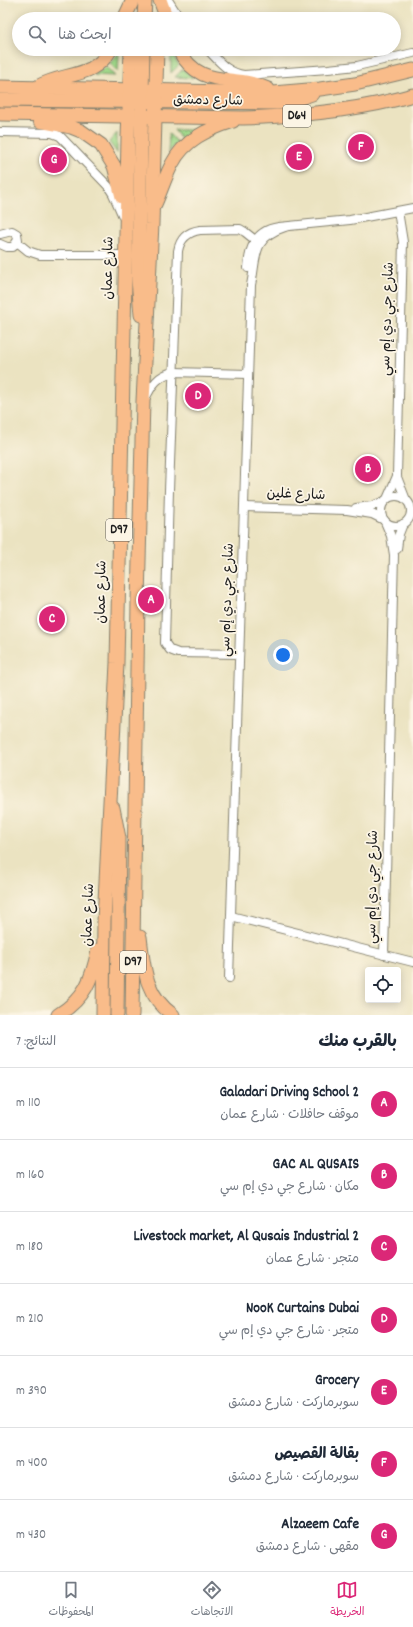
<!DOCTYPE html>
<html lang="ar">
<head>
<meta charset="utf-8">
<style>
  :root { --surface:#fff; --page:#f6f6f7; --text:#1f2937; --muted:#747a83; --line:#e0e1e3; --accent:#db2777 }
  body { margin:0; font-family:Dekko,"Playpen Sans Arabic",sans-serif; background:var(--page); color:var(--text); direction:rtl }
  .controls { position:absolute; right:12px; bottom:12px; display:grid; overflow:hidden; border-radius:4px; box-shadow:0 2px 10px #0003 }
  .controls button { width:36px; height:36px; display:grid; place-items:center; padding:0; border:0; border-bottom:1px solid var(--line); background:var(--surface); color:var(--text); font:20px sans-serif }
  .you { position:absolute; left:283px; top:655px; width:14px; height:14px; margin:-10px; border:3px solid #fff; border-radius:50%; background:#1a73e8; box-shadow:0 0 0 6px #1a73e833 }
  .badge { display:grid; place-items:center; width:26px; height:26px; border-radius:50%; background:var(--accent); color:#fff; font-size:13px; font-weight:700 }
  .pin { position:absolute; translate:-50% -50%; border:2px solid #fff; box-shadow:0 1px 4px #0006 }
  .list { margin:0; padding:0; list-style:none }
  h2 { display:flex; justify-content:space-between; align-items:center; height:52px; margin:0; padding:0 16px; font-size:17px }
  h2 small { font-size:13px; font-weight:400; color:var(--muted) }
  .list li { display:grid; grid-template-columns:26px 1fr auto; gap:12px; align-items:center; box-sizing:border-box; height:72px; padding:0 16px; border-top:1px solid var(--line) }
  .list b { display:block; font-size:15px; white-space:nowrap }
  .list p { margin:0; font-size:13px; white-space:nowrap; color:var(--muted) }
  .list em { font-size:13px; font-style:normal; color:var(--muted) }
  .icon { flex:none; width:22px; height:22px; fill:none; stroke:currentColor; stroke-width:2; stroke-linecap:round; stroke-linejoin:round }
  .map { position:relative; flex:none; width:413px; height:1015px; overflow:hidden; direction:ltr }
  .search { position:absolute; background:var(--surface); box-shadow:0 2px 10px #0003; left:12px; right:12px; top:12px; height:44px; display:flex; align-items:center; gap:10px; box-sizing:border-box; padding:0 14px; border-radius:22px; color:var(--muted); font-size:15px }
  .sheet { height:556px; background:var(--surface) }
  nav { display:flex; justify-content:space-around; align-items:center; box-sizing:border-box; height:56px; border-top:1px solid var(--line); background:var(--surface); font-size:11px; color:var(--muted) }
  nav a { display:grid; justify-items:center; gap:2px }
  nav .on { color:var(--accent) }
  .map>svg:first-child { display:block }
</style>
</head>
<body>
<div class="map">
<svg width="413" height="1015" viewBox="0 0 413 1015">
  <rect width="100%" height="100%" fill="#fcf5e5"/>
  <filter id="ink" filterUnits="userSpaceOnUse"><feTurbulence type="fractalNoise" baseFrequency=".025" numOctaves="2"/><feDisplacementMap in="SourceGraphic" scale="8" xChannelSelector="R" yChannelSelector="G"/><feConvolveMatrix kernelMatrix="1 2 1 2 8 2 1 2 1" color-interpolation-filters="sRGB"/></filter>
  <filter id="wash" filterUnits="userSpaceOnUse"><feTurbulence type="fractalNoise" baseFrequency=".012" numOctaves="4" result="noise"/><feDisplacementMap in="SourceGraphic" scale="16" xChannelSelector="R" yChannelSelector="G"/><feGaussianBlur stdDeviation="0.9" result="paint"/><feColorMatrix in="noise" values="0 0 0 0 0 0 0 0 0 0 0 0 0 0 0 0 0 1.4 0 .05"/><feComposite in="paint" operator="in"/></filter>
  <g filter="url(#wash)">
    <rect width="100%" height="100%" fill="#ebe3c1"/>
    <g fill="#9fd788" stroke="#5e7a52">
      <path d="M 171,52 L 179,65 L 171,73 Z"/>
      <path d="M 119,53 L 118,72 L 110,63 Z"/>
      <path d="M 106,67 L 115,76 L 94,75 Z"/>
      <path d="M 183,69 L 192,76 L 192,78 L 175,77 Z"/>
      <path d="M 174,130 L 192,130 L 181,139 Z"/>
      <path d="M 117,133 L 117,153 L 109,142 Z"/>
      <path d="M 169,134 L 177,142 L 168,153 Z"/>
    </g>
  </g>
  <g filter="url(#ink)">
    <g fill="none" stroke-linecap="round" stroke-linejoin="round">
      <defs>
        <g id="street">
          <path d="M 168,0 L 180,19"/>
          <path d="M 207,49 C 218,60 227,73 244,75 L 328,69 L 357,66 L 413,53"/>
          <path d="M 0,132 L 52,133 L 60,136 L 108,186 L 113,194 L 124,219"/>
          <path d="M 0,234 L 12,231 L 17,234 L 18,240 L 13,247 L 7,247 L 0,244"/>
          <path d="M 17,242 L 28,251 L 40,255 L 126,255"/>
          <path d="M 248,268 C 249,247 256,230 279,227 L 350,220 L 413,208"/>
          <path d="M 145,399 C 152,385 158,375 174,372 L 248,374"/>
          <path d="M 397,477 L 406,500"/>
          <circle cx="396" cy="511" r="15"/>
          <path d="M 387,499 L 397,476 L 403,242 L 398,211"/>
          <path d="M 244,507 L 347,510 L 372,514 L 384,520"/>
          <path d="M 356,508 L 372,506 L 385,501"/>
          <path d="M 397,549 L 399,534 L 403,524"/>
          <path d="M 239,654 L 178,653 L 170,650 L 165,643 L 169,490 L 178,251 C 180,239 187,232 200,230 L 240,229 L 245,232 L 255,240"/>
          <path d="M 231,916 L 413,962"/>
          <path d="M 384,955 L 394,555 L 391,536 L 385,522"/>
          <path d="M 229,978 L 251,285 C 257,257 251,238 285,227"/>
        </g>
        <g id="primary">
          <path d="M 160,0 L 167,19"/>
          <path d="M 124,19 L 133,0"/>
          <path d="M 144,19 L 145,0"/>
          <path d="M 178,49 C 201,92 234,72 268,89"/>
          <path d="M 39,86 C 64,72 94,79 111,49"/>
          <path d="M 0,87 L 273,93 L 320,89 L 355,84 L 413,70"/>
          <path d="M 0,100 L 276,103 L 291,101 L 312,94"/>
          <path d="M 0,114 L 243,118 C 300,116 358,111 413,95"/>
          <path d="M 40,121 L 71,127 L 81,131 L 101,145 L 114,166 L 122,197"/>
          <path d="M 155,204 C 161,191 165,177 172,164 C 184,140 208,129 233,121"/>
          <path d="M 141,315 L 138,279 L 143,49"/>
          <path d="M 113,808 L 119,838 L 117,1015"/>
          <path d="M 140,937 C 144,969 145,995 173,1015"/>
          <path d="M 58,1015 C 85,998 92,980 98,950"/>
          <path d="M 103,1015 L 104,921 L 117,663 L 128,138 L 131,49"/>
          <path d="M 132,1015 L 138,601 L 143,401 L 152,224 L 157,49"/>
        </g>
      </defs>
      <use href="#street" stroke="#84806e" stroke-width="10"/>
      <use href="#primary" stroke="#84806e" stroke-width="15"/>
      <use href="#street" stroke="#fff" stroke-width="8"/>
      <use href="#primary" stroke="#f9bc8a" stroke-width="13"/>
    </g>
  </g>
  <g text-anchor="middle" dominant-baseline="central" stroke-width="3.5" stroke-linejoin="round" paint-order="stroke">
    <g fill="#fcf5e5" stroke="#5f5d58" stroke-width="1">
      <rect x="283" y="105" width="28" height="22" rx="3"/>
      <rect x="106" y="519" width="26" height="22" rx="3"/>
      <rect x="120" y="951" width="26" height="22" rx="3"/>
    </g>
    <g font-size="13" font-weight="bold" fill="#1c1c1c">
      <text x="297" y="116">D64</text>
      <text x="119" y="530">D97</text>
      <text x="133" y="962">D97</text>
    </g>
    <g font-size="14" fill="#1c1c1c" stroke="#fcf5e5">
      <text transform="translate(208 101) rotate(1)">شارع دمشق</text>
      <text transform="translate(109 268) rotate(-89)">شارع عمان</text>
      <text transform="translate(388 319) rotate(-88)">شارع جي دي إم سي</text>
      <text transform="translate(296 495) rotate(2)">شارع غلين</text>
      <text transform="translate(102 592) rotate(-89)">شارع عمان</text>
      <text transform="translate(228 600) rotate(-88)">شارع جي دي إم سي</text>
      <text transform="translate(373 887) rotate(-89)">شارع جي دي إم سي</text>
      <text transform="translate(89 915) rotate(-88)">شارع عمان</text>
    </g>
  </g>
</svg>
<div class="controls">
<button><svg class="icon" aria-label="locate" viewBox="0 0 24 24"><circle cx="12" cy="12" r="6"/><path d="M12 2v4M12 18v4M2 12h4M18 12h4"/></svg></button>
</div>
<div class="you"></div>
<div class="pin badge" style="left:151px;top:600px">A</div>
<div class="pin badge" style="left:368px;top:469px">B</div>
<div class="pin badge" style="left:52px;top:619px">C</div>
<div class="pin badge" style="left:198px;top:396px">D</div>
<div class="pin badge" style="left:299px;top:157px">E</div>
<div class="pin badge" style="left:361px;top:147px">F</div>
<div class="pin badge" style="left:54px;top:160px">G</div>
<div class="search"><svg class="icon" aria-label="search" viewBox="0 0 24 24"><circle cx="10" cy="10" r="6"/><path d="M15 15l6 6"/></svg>ابحث هنا</div>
</div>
<section class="sheet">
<h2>بالقرب منك<small>النتائج: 7</small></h2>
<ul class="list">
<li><span class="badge">A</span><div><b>Galadari Driving School 2</b><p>موقف حافلات · شارع عمان</p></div><em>110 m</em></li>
<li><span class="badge">B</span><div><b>GAC AL QUSAIS</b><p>مكان · شارع جي دي إم سي</p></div><em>160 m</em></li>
<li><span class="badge">C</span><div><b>Livestock market, Al Qusais Industrial 2</b><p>متجر · شارع عمان</p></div><em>180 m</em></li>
<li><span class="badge">D</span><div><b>NooK Curtains Dubai</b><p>متجر · شارع جي دي إم سي</p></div><em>210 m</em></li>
<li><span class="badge">E</span><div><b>Grocery</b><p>سوبرماركت · شارع دمشق</p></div><em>390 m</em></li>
<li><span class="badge">F</span><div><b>بقالة القصيص</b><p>سوبرماركت · شارع دمشق</p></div><em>400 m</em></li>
<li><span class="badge">G</span><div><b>Alzaeem Cafe</b><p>مقهى · شارع دمشق</p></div><em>430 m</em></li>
</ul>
</section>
<nav>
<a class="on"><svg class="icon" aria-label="map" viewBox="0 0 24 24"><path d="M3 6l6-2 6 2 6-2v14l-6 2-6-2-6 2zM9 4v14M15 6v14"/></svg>الخريطة</a>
<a><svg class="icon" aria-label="directions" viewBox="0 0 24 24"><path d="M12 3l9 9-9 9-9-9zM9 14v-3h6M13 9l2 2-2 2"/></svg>الاتجاهات</a>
<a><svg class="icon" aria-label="saved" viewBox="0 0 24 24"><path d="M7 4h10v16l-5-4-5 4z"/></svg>المحفوظات</a>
</nav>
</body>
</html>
